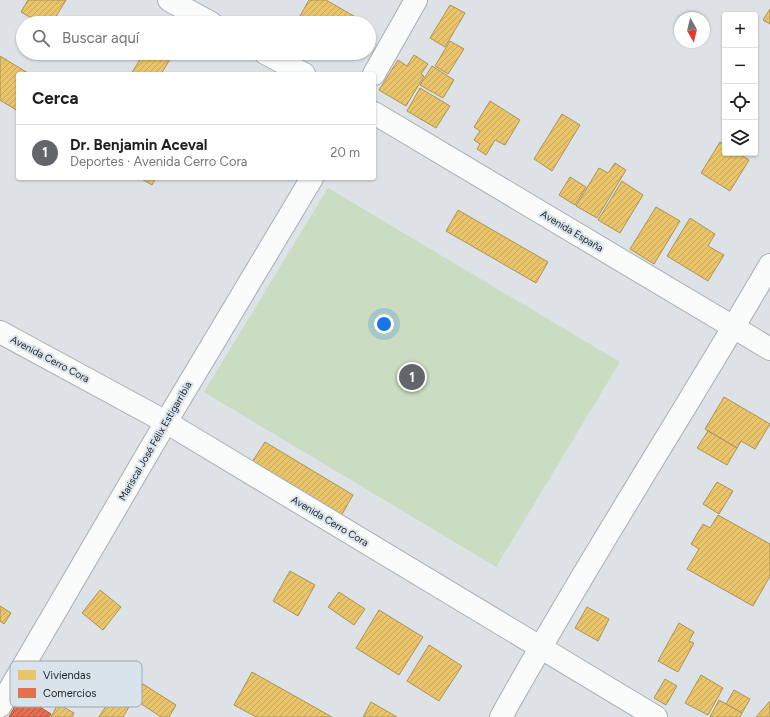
<!DOCTYPE html>
<html lang="es">
<head>
<meta charset="utf-8">
<style>
  :root { --surface:#fff; --page:#f2f2f2; --text:#202124; --muted:#757577; --line:#e0e0e0; --accent:#626569 }
  body { margin:0; font-family:Figtree,sans-serif; background:var(--page); color:var(--text) }
  .controls { position:absolute; right:12px; top:12px; display:grid; overflow:hidden; border-radius:4px; box-shadow:0 1px 3px #0004 }
  .controls button { width:36px; height:36px; display:grid; place-items:center; padding:0; border:0; border-bottom:1px solid var(--line); background:var(--surface); color:var(--text); font:20px sans-serif }
  .compass { position:absolute; left:674px; top:12px; width:36px; height:36px; border-radius:50%; background:var(--surface); box-shadow:0 1px 3px #0004; rotate:172deg }
  .you { position:absolute; left:384px; top:324px; width:14px; height:14px; margin:-10px; border:3px solid #fff; border-radius:50%; background:#1a73e8; box-shadow:0 0 0 6px #1a73e833 }
  .badge { display:grid; place-items:center; width:26px; height:26px; border-radius:50%; background:var(--accent); color:#fff; font-size:13px; font-weight:700 }
  .pin { position:absolute; translate:-50% -50%; border:2px solid #fff; box-shadow:0 1px 4px #0006 }
  .list { margin:0; padding:0; list-style:none }
  h2 { display:flex; justify-content:space-between; align-items:center; height:52px; margin:0; padding:0 16px; font-size:17px }
  h2 small { font-size:13px; font-weight:400; color:var(--muted) }
  .list li { display:grid; grid-template-columns:26px 1fr auto; gap:12px; align-items:center; box-sizing:border-box; height:56px; padding:0 16px; border-top:1px solid var(--line) }
  .list b { display:block; font-size:15px; white-space:nowrap }
  .list p { margin:0; font-size:13px; white-space:nowrap; color:var(--muted) }
  .list em { font-size:13px; font-style:normal; color:var(--muted) }
  .icon { flex:none; width:22px; height:22px; fill:none; stroke:currentColor; stroke-width:2; stroke-linecap:round; stroke-linejoin:round }
  .map { position:relative; flex:none; width:770px; height:717px; overflow:hidden }
  .search { position:absolute; background:var(--surface); box-shadow:0 1px 3px #0004; left:16px; top:16px; width:360px; height:44px; display:flex; align-items:center; gap:10px; box-sizing:border-box; padding:0 14px; border-radius:22px; color:var(--muted); font-size:15px }
  .panel { position:absolute; background:var(--surface); box-shadow:0 1px 3px #0004; left:16px; top:72px; width:360px; height:108px; border-radius:4px }
  .map>svg:first-child { display:block }
</style>
</head>
<body>
<div class="map">
<svg width="770" height="717" viewBox="0 0 770 717">
  <defs>
    <pattern id="homes-hatch" width="6" height="6" patternUnits="userSpaceOnUse"><rect width="6" height="6" fill="#e9c46a"/><path d="M-1 1l2-2M0 6l6-6M5 7l2-2" fill="none" stroke="#c7a85c"/></pattern>
    <pattern id="shops-hatch" width="6" height="6" patternUnits="userSpaceOnUse"><rect width="6" height="6" fill="#e76f51"/><path d="M-1 1l2-2M0 6l6-6M5 7l2-2" fill="none" stroke="#bb5b43"/></pattern>
  </defs>
  <rect width="100%" height="100%" fill="#dde2e7"/>
  <path fill="#cadcc1" d="M 328,188 L 620,362 L 496,567 L 204,392 Z"/>
  <g fill="url(#homes-hatch)" stroke="#ac9355">
    <path d="M 28,0 L 66,0 L 52,23 L 40,23 L 21,12 Z"/>
    <path d="M 309,0 L 326,0 L 359,19 L 357,23 L 296,23 Z"/>
    <path d="M 450,5 L 465,13 L 445,47 L 430,38 Z"/>
    <path d="M 770,9 L 770,24 L 763,20 Z"/>
    <path d="M 450,41 L 464,49 L 448,74 L 435,66 Z"/>
    <path d="M 144,53 L 174,53 L 161,74 L 131,74 Z"/>
    <path d="M 414,55 L 428,64 L 421,74 L 424,76 L 406,106 L 379,90 L 398,60 L 407,66 Z"/>
    <path d="M 0,56 L 28,73 L 18,74 L 18,111 L 0,100 Z"/>
    <path d="M 432,66 L 454,80 L 443,98 L 420,85 Z"/>
    <path d="M 420,88 L 450,106 L 436,128 L 407,111 Z"/>
    <path d="M 490,101 L 520,120 L 505,145 L 495,140 L 486,155 L 477,149 L 480,144 L 474,140 L 480,131 L 474,127 Z"/>
    <path d="M 562,114 L 580,125 L 552,171 L 534,159 Z"/>
    <path d="M 720,142 L 725,145 L 725,153 L 738,153 L 749,160 L 730,191 L 701,173 Z"/>
    <path d="M 615,163 L 626,170 L 597,218 L 576,206 L 599,168 L 608,173 Z"/>
    <path d="M 570,177 L 586,187 L 575,205 L 559,195 Z"/>
    <path d="M 140,178 L 156,178 L 152,185 Z"/>
    <path d="M 622,181 L 643,195 L 620,233 L 598,220 Z"/>
    <path d="M 656,207 L 680,221 L 654,264 L 630,249 Z"/>
    <path d="M 458,210 L 548,262 L 536,283 L 446,231 Z"/>
    <path d="M 690,218 L 715,234 L 708,246 L 724,255 L 708,281 L 667,256 Z"/>
    <path d="M 724,397 L 770,424 L 755,449 L 741,441 L 737,448 L 705,429 Z"/>
    <path d="M 708,431 L 737,448 L 727,465 L 697,448 Z"/>
    <path d="M 265,442 L 353,495 L 341,516 L 252,462 Z"/>
    <path d="M 717,482 L 733,491 L 719,514 L 703,504 Z"/>
    <path d="M 718,515 L 770,544 L 770,576 L 753,606 L 687,569 L 699,549 L 691,544 L 703,524 L 710,528 Z"/>
    <path d="M 290,571 L 315,585 L 298,616 L 273,601 Z"/>
    <path d="M 100,590 L 121,607 L 103,630 L 82,613 Z"/>
    <path d="M 339,592 L 365,609 L 354,625 L 328,607 Z"/>
    <path d="M 0,606 L 11,613 L 4,624 L 0,621 Z"/>
    <path d="M 587,607 L 609,619 L 598,641 L 575,628 Z"/>
    <path d="M 379,610 L 423,637 L 399,675 L 356,648 Z"/>
    <path d="M 679,623 L 694,632 L 689,641 L 694,643 L 678,672 L 658,661 Z"/>
    <path d="M 429,645 L 462,666 L 439,701 L 407,681 Z"/>
    <path d="M 252,672 L 332,717 L 256,717 L 234,705 Z"/>
    <path d="M 701,675 L 723,688 L 708,715 L 685,703 Z"/>
    <path d="M 665,679 L 677,686 L 666,705 L 654,698 Z"/>
    <path d="M 143,684 L 176,705 L 169,717 L 161,717 L 134,699 Z"/>
    <path d="M 734,690 L 750,699 L 742,713 L 726,704 Z"/>
    <path d="M 112,697 L 129,707 L 123,717 L 99,717 Z"/>
    <path d="M 719,700 L 742,713 L 740,717 L 710,717 Z"/>
    <path d="M 770,701 L 770,717 L 756,717 Z"/>
    <path d="M 371,702 L 397,717 L 363,717 Z"/>
    <path d="M 58,704 L 74,713 L 72,717 L 51,717 Z"/>
  </g>
  <path fill="url(#shops-hatch)" stroke="#ab5844" d="M 21,695 L 51,714 L 49,717 L 9,717 Z"/>
  <g fill="none" stroke-linecap="round" stroke-linejoin="round">
    <defs>
      <g id="minor">
        <path d="M 169,0 L 211,23"/>
        <path d="M 265,53 L 304,74"/>
        <path d="M 374,74 L 416,0"/>
        <path d="M 374,113 L 770,349"/>
        <path d="M 0,332 L 166,422 L 656,717"/>
        <path d="M 0,706 L 166,422 L 312,178"/>
        <path d="M 501,717 C 586,564 682,416 770,265"/>
      </g>
    </defs>
    <use href="#minor" stroke="#aaaeb2" stroke-width="24"/>
    <use href="#minor" stroke="#fafbfb" stroke-width="22"/>
  </g>
  <g text-anchor="middle" dominant-baseline="central" stroke-width="4" stroke-linejoin="round" paint-order="stroke">
    <g font-size="10" fill="#1f2225" stroke="#d9e3eb">
      <text transform="translate(572 231) rotate(31)">Avenida España</text>
      <text transform="translate(50 359) rotate(28)">Avenida Cerro Cora</text>
      <text transform="translate(155 441) rotate(-60)">Mariscal José Félix Estigarribia</text>
      <text transform="translate(330 521) rotate(31)">Avenida Cerro Cora</text>
    </g>
  </g>
  <rect x="10" y="661" width="132" height="46" rx="6" fill="#d9e3eb" stroke="#a1a9b0" stroke-width="1"/>
  <rect x="18" y="670" width="18" height="10" fill="#e9c46a"/>
  <rect x="18" y="688" width="18" height="10" fill="#e76f51"/>
  <g font-size="11" fill="#1f2225">
    <text x="43" y="679">Viviendas</text>
    <text x="43" y="697">Comercios</text>
  </g>
</svg>
<div class="controls">
<button>+</button>
<button>−</button>
<button><svg class="icon" aria-label="locate" viewBox="0 0 24 24"><circle cx="12" cy="12" r="6"/><path d="M12 2v4M12 18v4M2 12h4M18 12h4"/></svg></button>
<button><svg class="icon" aria-label="layers" viewBox="0 0 24 24"><path d="M12 4l9 5-9 5-9-5zM3 14l9 5 9-5"/></svg></button>
</div>
<svg class="compass" viewBox="-18 -18 36 36"><path d="M0-13l5 13h-10z" fill="#e53935"/><path d="M0 13l5-13h-10z" fill="#757577"/></svg>
<div class="you"></div>
<div class="pin badge" style="left:412px;top:377px">1</div>
<div class="search"><svg class="icon" aria-label="search" viewBox="0 0 24 24"><circle cx="10" cy="10" r="6"/><path d="M15 15l6 6"/></svg>Buscar aquí</div>
<section class="panel">
<h2>Cerca<small></small></h2>
<ul class="list">
<li><span class="badge">1</span><div><b>Dr. Benjamin Aceval</b><p>Deportes · Avenida Cerro Cora</p></div><em>20 m</em></li>
</ul>
</section>
</div>
</body>
</html>
